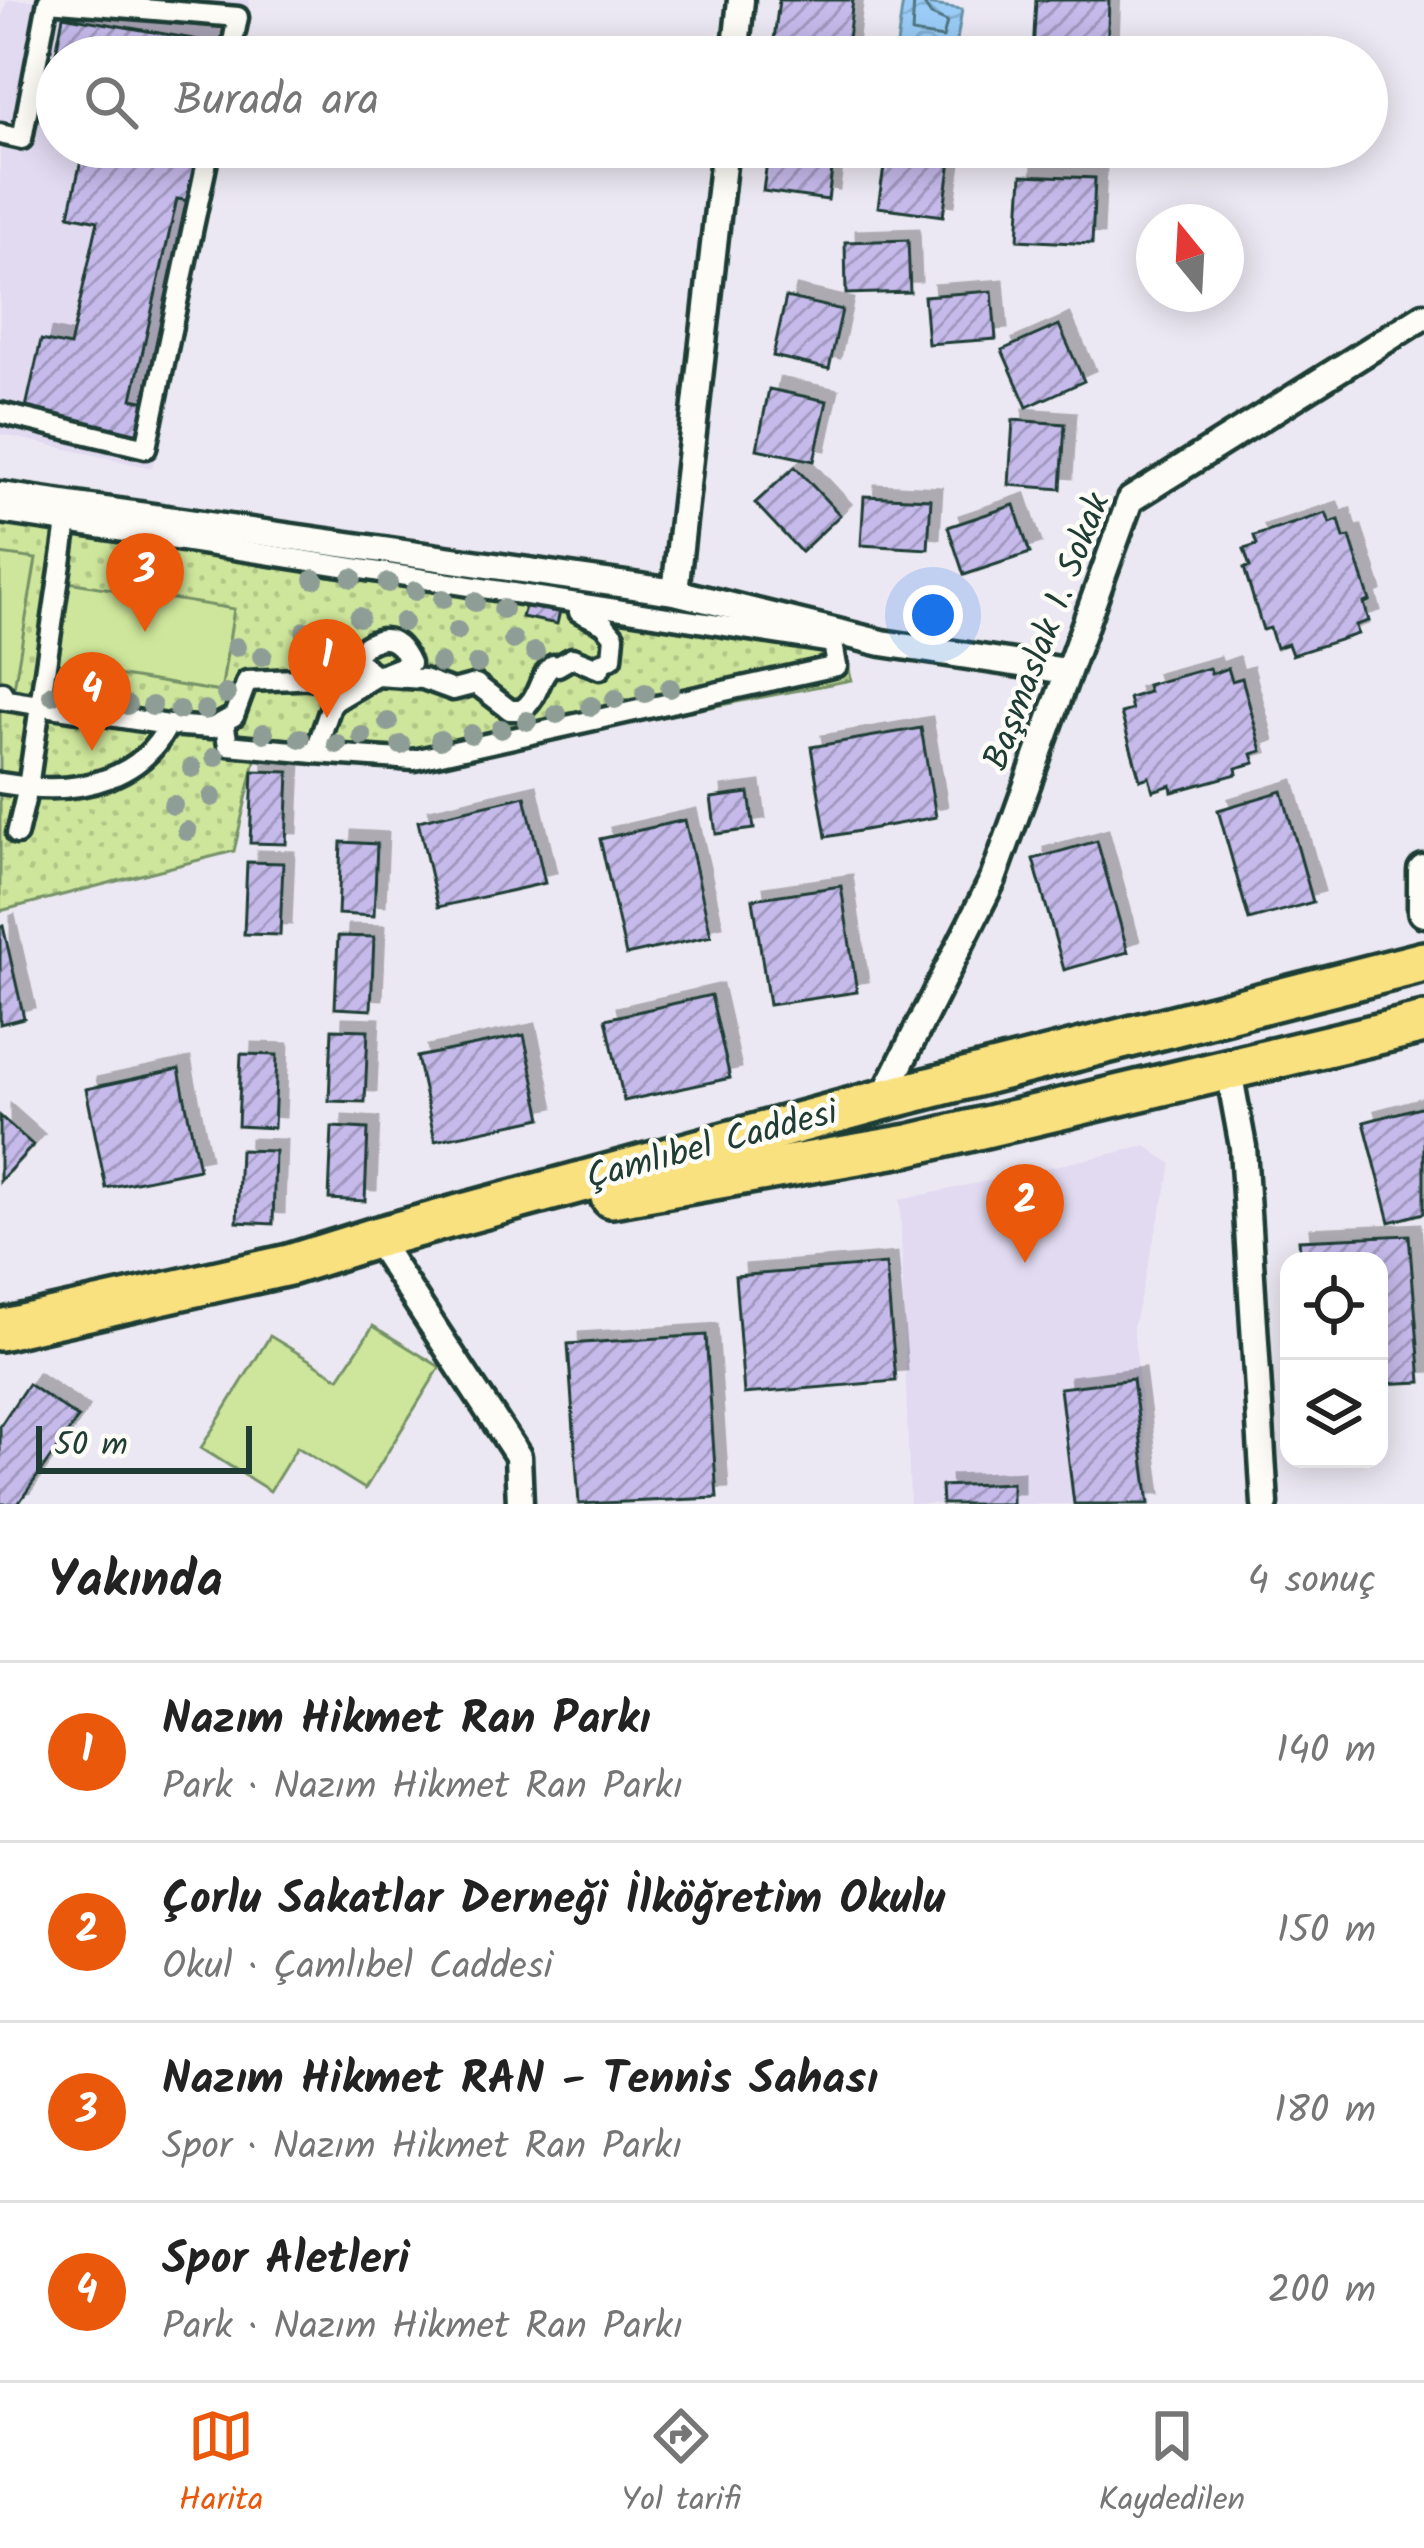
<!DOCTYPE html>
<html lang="tr">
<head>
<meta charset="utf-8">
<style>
  :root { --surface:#fff; --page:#f6f6f6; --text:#222; --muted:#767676; --line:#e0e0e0; --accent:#ea580c }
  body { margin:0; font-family:Kalam,sans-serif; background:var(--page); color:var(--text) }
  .controls { position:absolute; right:36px; bottom:36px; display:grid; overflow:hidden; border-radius:24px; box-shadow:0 6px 30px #0003 }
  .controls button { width:108px; height:108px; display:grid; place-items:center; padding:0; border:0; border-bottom:3px solid var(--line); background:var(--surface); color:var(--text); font:60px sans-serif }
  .compass { position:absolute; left:1136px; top:204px; width:108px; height:108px; border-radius:50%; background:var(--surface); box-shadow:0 6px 30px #0003; rotate:342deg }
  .scale { position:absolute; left:36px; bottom:30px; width:216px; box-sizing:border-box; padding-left:12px; border:6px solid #1f3d34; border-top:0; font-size:33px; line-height:42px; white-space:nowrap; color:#1f3d34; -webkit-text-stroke:9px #fdfcf7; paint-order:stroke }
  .you { position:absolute; left:933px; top:615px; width:42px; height:42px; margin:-30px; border:9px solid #fff; border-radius:50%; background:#1a73e8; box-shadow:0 0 0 18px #1a73e833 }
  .badge { display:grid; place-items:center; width:78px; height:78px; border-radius:50%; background:var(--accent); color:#fff; font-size:39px; font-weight:700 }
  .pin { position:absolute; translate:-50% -99px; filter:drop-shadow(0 3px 6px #0008) }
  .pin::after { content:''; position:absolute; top:63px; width:42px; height:36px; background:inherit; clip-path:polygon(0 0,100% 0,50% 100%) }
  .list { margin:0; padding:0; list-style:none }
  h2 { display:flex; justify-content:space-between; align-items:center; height:156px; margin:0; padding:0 48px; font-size:51px }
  h2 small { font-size:39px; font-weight:400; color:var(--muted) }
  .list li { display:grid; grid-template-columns:78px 1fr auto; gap:36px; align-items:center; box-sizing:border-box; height:180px; padding:0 48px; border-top:3px solid var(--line) }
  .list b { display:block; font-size:45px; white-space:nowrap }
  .list p { margin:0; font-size:39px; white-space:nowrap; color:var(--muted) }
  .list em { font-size:39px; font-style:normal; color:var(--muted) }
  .icon { flex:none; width:66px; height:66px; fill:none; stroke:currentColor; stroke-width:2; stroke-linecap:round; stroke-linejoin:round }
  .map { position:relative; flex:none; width:1424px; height:1504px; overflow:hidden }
  .search { position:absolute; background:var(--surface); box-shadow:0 6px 30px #0003; left:36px; right:36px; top:36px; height:132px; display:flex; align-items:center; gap:30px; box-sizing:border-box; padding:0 42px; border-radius:66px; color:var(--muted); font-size:45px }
  .sheet { height:876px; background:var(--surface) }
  nav { display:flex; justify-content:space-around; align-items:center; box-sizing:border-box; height:168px; border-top:3px solid var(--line); background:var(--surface); font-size:33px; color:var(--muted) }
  nav a { display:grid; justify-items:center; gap:6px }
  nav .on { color:var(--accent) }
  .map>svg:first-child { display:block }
</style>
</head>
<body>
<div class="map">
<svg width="1424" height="1504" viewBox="0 0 1424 1504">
  <defs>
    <pattern id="grass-dots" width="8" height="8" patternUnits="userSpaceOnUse" patternTransform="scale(3)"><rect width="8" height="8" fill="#cee69b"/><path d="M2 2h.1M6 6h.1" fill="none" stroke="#b0c686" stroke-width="1.8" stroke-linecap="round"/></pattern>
    <pattern id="water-waves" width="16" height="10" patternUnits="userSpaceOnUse" patternTransform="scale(3)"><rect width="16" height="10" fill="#9accf7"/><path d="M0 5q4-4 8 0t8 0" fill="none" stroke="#84b0d4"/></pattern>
    <pattern id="building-hatch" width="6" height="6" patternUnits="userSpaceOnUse" patternTransform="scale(3)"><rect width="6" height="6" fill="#c6baeb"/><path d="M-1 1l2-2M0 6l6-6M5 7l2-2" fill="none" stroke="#a098bf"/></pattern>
    <filter id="shadow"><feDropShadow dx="11" dy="-11" stdDeviation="0" flood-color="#0004"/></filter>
  </defs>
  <rect width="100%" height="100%" fill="#ece8f3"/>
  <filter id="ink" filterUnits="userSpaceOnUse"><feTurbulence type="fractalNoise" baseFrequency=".00833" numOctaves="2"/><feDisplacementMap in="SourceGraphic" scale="24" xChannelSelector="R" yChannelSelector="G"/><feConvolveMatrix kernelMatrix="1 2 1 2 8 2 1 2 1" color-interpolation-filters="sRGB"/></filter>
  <g filter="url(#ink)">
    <g fill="#e1daf1">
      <path d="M 7,0 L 250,0 L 238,57 L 57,57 L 57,147 L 219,147 L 152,468 L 0,434 L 0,25 Z"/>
      <path d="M 1146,1146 L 1172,1164 L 1133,1327 L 1153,1504 L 910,1504 L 900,1200 Z"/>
    </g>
    <path fill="url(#grass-dots)" stroke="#769268" stroke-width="3" d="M 0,516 L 297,559 L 847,657 L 851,680 L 406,766 L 256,756 L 234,851 L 0,911 Z"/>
    <g fill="#cee69b" stroke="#769268" stroke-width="3">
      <path d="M 0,554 L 36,559 L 13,694 L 0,692 Z"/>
      <path d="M 68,582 L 234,609 L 221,692 L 55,665 Z"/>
      <path d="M 373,1326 L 440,1367 L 365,1489 L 297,1447 L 270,1491 L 201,1448 L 270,1336 L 339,1378 Z"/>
    </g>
    <path fill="url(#water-waves)" stroke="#6993a9" stroke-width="3" d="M 903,1 L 962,9 L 955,53 L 897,45 Z"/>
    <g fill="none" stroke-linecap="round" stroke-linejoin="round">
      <path stroke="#507682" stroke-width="3" d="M 914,0 L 912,33 L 943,38 L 947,22 L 931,15 L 923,3 L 926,0"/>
    </g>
    <g fill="url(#building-hatch)" stroke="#1f3d34" stroke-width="3" filter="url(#shadow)">
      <path d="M 779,0 L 853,0 L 846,55 L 773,48 Z"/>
      <path d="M 1036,0 L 1109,0 L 1107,56 L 1033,52 Z"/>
      <path d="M 63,16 L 227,45 L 225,57 L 57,57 L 57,108 L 46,106 Z"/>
      <path d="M 84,147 L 128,147 L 198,162 L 190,201 L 177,199 L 132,399 L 147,402 L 139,437 L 25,412 L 41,340 L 70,346 L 98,221 L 69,215 Z"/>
      <path d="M 769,147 L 835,147 L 828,200 L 763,191 Z"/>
      <path d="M 887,147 L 953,147 L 943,216 L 878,207 Z"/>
      <path d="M 1022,175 L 1095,178 L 1092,244 L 1018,240 Z"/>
      <path d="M 908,240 L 910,292 L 846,294 L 845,242 Z"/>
      <path d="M 992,291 L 996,339 L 928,344 L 924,296 Z"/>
      <path d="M 786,297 L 842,310 L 829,369 L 773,356 Z"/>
      <path d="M 1059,325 L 1084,381 L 1027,407 L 1002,350 Z"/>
      <path d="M 769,389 L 827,401 L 814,461 L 757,449 Z"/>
      <path d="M 1013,420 L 1065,424 L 1061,489 L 1009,485 Z"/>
      <path d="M 795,467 L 840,515 L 801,552 L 755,503 Z"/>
      <path d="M 864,496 L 931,499 L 928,549 L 861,545 Z"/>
      <path d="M 1014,505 L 1030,553 L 964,575 L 948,527 Z"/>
      <path d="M 1326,513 L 1330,523 L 1339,520 L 1344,538 L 1350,537 L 1370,601 L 1364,603 L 1369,621 L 1356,625 L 1358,634 L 1292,655 L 1288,644 L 1276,648 L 1270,628 L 1263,630 L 1244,568 L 1250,567 L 1244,549 L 1257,545 L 1254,536 Z"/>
      <path d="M 526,603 L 560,611 L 557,624 L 522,617 Z"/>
      <path d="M 1209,668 L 1211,674 L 1228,668 L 1232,681 L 1242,678 L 1262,751 L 1252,754 L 1255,763 L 1236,768 L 1237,774 L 1172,792 L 1171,785 L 1153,791 L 1149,777 L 1140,780 L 1121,713 L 1132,710 L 1129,698 L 1149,692 L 1147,685 Z"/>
      <path d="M 921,728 L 936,817 L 826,837 L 811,747 Z"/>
      <path d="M 253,771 L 289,772 L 286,844 L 250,843 Z"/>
      <path d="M 1282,791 L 1313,902 L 1249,920 L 1218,810 Z"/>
      <path d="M 749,793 L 754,829 L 716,834 L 711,798 Z"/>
      <path d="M 525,796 L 545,883 L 438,907 L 418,821 Z"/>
      <path d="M 685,820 L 711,936 L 626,955 L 600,839 Z"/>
      <path d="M 1097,841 L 1128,952 L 1064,970 L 1033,859 Z"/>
      <path d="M 341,842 L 377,844 L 374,916 L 338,914 Z"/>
      <path d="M 247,862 L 283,863 L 280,935 L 244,934 Z"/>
      <path d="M 841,886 L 857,992 L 769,1005 L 753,899 Z"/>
      <path d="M 3,926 L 24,1018 L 0,1024 L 0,927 Z"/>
      <path d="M 338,936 L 374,937 L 371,1010 L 335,1008 Z"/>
      <path d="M 711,995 L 730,1078 L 624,1101 L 606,1019 Z"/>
      <path d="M 332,1029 L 368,1030 L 365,1102 L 329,1101 Z"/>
      <path d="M 524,1035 L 542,1118 L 435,1141 L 417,1057 Z"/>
      <path d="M 241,1054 L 277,1055 L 274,1128 L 238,1126 Z"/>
      <path d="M 179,1069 L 199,1169 L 106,1188 L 86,1089 Z"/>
      <path d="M 1424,1106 L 1424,1213 L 1390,1222 L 1364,1122 Z"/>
      <path d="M 0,1116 L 33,1145 L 0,1181 Z"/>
      <path d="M 332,1127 L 368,1129 L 365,1201 L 329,1199 Z"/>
      <path d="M 240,1150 L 275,1151 L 273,1224 L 237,1222 Z"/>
      <path d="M 1409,1235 L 1421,1382 L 1379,1384 L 1379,1261 L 1301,1261 L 1299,1240 Z"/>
      <path d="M 886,1264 L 896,1381 L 744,1394 L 735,1276 Z"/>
      <path d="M 706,1335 L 717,1498 L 579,1504 L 568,1344 Z"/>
      <path d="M 1133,1379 L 1149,1504 L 1074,1504 L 1060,1388 Z"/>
      <path d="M 28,1384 L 78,1418 L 18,1504 L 0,1504 L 0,1426 Z"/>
      <path d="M 1012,1483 L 1012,1504 L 942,1504 L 941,1486 Z"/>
    </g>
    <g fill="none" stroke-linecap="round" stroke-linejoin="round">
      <defs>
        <g id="pedestrian">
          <path d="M 0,134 L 22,139 L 48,1 L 238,17 L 230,57"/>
          <path d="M 0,413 L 146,448 L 210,147"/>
          <path d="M 0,513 L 67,523 C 54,611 41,699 28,787 C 81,793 143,778 168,725 L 0,699 L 2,692"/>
          <path d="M 67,523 L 833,643 L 837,666 L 414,760 L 315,753 L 332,703 L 377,676"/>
          <path d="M 377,676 L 352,657 C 376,634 395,630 410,663 L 377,676 L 423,679 L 453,690 L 476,684 L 510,710 L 521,710 C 540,699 537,677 553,665 L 558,666 L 572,658 L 600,669 L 601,663 L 612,658 L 614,636 L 604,624 L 579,612 L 578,603"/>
          <path d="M 224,722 L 228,745 L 315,753"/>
          <path d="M 168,725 L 212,728 L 234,716 L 247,681 L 370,676"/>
          <path d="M 0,783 L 28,787 L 17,834"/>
        </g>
        <g id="minor">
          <path d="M 735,57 L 741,0"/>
          <path d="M 0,495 L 675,592 L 882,643 L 1066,671"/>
          <path d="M 675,592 L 725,147"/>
          <path d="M 1229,1071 L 1243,1147 L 1265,1504"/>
          <path d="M 882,1100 L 993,879 L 1130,500 L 1424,316"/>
          <path d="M 375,1238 L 518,1456 L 520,1504"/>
        </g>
        <path id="tertiary" d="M 1424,871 L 1424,911"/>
        <g id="primary">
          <path d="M 611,1197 L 909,1145 L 1424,1023"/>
          <path d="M 0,1330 L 289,1265 L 375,1238 L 882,1100 L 1424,962"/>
        </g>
      </defs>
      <use href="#pedestrian" stroke="#1f3d34" stroke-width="27"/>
      <use href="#minor" stroke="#1f3d34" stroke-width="33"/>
      <use href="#tertiary" stroke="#1f3d34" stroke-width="39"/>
      <use href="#primary" stroke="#1f3d34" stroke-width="48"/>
      <use href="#pedestrian" stroke="#fdfcf7" stroke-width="18"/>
      <use href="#minor" stroke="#fdfcf7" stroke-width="24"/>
      <use href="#tertiary" stroke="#fdfcf7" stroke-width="30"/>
      <use href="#primary" stroke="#fae180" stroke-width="39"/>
    </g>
    <g fill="#8e9d96">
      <circle cx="352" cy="578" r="10"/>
      <circle cx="314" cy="579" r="10"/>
      <circle cx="388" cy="583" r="10"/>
      <circle cx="415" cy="591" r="10"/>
      <circle cx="443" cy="599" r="10"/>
      <circle cx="475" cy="602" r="10"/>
      <circle cx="503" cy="609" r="10"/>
      <circle cx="359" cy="617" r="10"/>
      <circle cx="403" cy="622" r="10"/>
      <circle cx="305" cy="631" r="10"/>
      <circle cx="335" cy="631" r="10"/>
      <circle cx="457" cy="631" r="10"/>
      <circle cx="513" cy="640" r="10"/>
      <circle cx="236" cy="647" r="10"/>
      <circle cx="535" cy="652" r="10"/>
      <circle cx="320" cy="654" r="10"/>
      <circle cx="262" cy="656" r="10"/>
      <circle cx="440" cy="663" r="10"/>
      <circle cx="477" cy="664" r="10"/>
      <circle cx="670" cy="688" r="10"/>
      <circle cx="645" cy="693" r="10"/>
      <circle cx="226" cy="694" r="10"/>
      <circle cx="52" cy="695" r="10"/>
      <circle cx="78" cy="699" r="10"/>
      <circle cx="615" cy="699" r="10"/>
      <circle cx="127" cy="705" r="10"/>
      <circle cx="152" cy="706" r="10"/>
      <circle cx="591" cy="706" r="10"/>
      <circle cx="179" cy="710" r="10"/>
      <circle cx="205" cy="710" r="10"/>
      <circle cx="557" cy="714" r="10"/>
      <circle cx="527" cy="721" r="10"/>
      <circle cx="388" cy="722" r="10"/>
      <circle cx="501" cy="729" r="10"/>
      <circle cx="264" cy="733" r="10"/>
      <circle cx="471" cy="734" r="10"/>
      <circle cx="362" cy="736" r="10"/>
      <circle cx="300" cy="738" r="10"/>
      <circle cx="440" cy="740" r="10"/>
      <circle cx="337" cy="744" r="10"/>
      <circle cx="401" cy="745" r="10"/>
      <circle cx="215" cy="757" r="10"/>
      <circle cx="192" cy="768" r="10"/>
      <circle cx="212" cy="797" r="10"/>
      <circle cx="173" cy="805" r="10"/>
      <circle cx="187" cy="831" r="10"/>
    </g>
  </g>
  <g text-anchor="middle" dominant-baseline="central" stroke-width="9" stroke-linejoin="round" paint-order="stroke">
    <g font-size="36" fill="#1f3d34" stroke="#fdfcf7">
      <text transform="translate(1048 632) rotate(-69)">Başmaslak 1. Sokak</text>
      <text transform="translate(712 1146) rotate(-15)">Çamlıbel Caddesi</text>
    </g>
  </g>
</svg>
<div class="controls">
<button><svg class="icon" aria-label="locate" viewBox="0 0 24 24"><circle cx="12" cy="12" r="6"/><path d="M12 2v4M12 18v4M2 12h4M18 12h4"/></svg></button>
<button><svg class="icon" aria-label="layers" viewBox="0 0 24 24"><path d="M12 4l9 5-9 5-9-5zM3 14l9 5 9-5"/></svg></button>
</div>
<svg class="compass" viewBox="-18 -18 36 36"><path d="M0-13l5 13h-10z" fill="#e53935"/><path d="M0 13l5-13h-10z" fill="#767676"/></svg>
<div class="scale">50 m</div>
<div class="you"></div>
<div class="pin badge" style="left:327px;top:718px">1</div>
<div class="pin badge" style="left:1025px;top:1263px">2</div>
<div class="pin badge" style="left:145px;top:632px">3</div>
<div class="pin badge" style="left:92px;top:751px">4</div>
<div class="search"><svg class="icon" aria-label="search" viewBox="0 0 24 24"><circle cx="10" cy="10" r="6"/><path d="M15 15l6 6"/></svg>Burada ara</div>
</div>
<section class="sheet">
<h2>Yakında<small>4 sonuç</small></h2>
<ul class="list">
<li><span class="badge">1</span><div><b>Nazım Hikmet Ran Parkı</b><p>Park · Nazım Hikmet Ran Parkı</p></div><em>140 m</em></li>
<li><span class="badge">2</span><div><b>Çorlu Sakatlar Derneği İlköğretim Okulu</b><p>Okul · Çamlıbel Caddesi</p></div><em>150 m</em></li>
<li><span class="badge">3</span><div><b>Nazım Hikmet RAN - Tennis Sahası</b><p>Spor · Nazım Hikmet Ran Parkı</p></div><em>180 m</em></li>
<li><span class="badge">4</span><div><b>Spor Aletleri</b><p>Park · Nazım Hikmet Ran Parkı</p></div><em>200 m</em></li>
</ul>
</section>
<nav>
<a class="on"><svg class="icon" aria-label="map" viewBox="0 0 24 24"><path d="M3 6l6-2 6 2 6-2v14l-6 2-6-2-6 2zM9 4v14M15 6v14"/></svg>Harita</a>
<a><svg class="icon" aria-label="directions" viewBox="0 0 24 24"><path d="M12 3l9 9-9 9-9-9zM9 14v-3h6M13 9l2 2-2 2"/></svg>Yol tarifi</a>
<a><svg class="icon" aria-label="saved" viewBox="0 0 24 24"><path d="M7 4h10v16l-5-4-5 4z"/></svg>Kaydedilen</a>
</nav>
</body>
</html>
